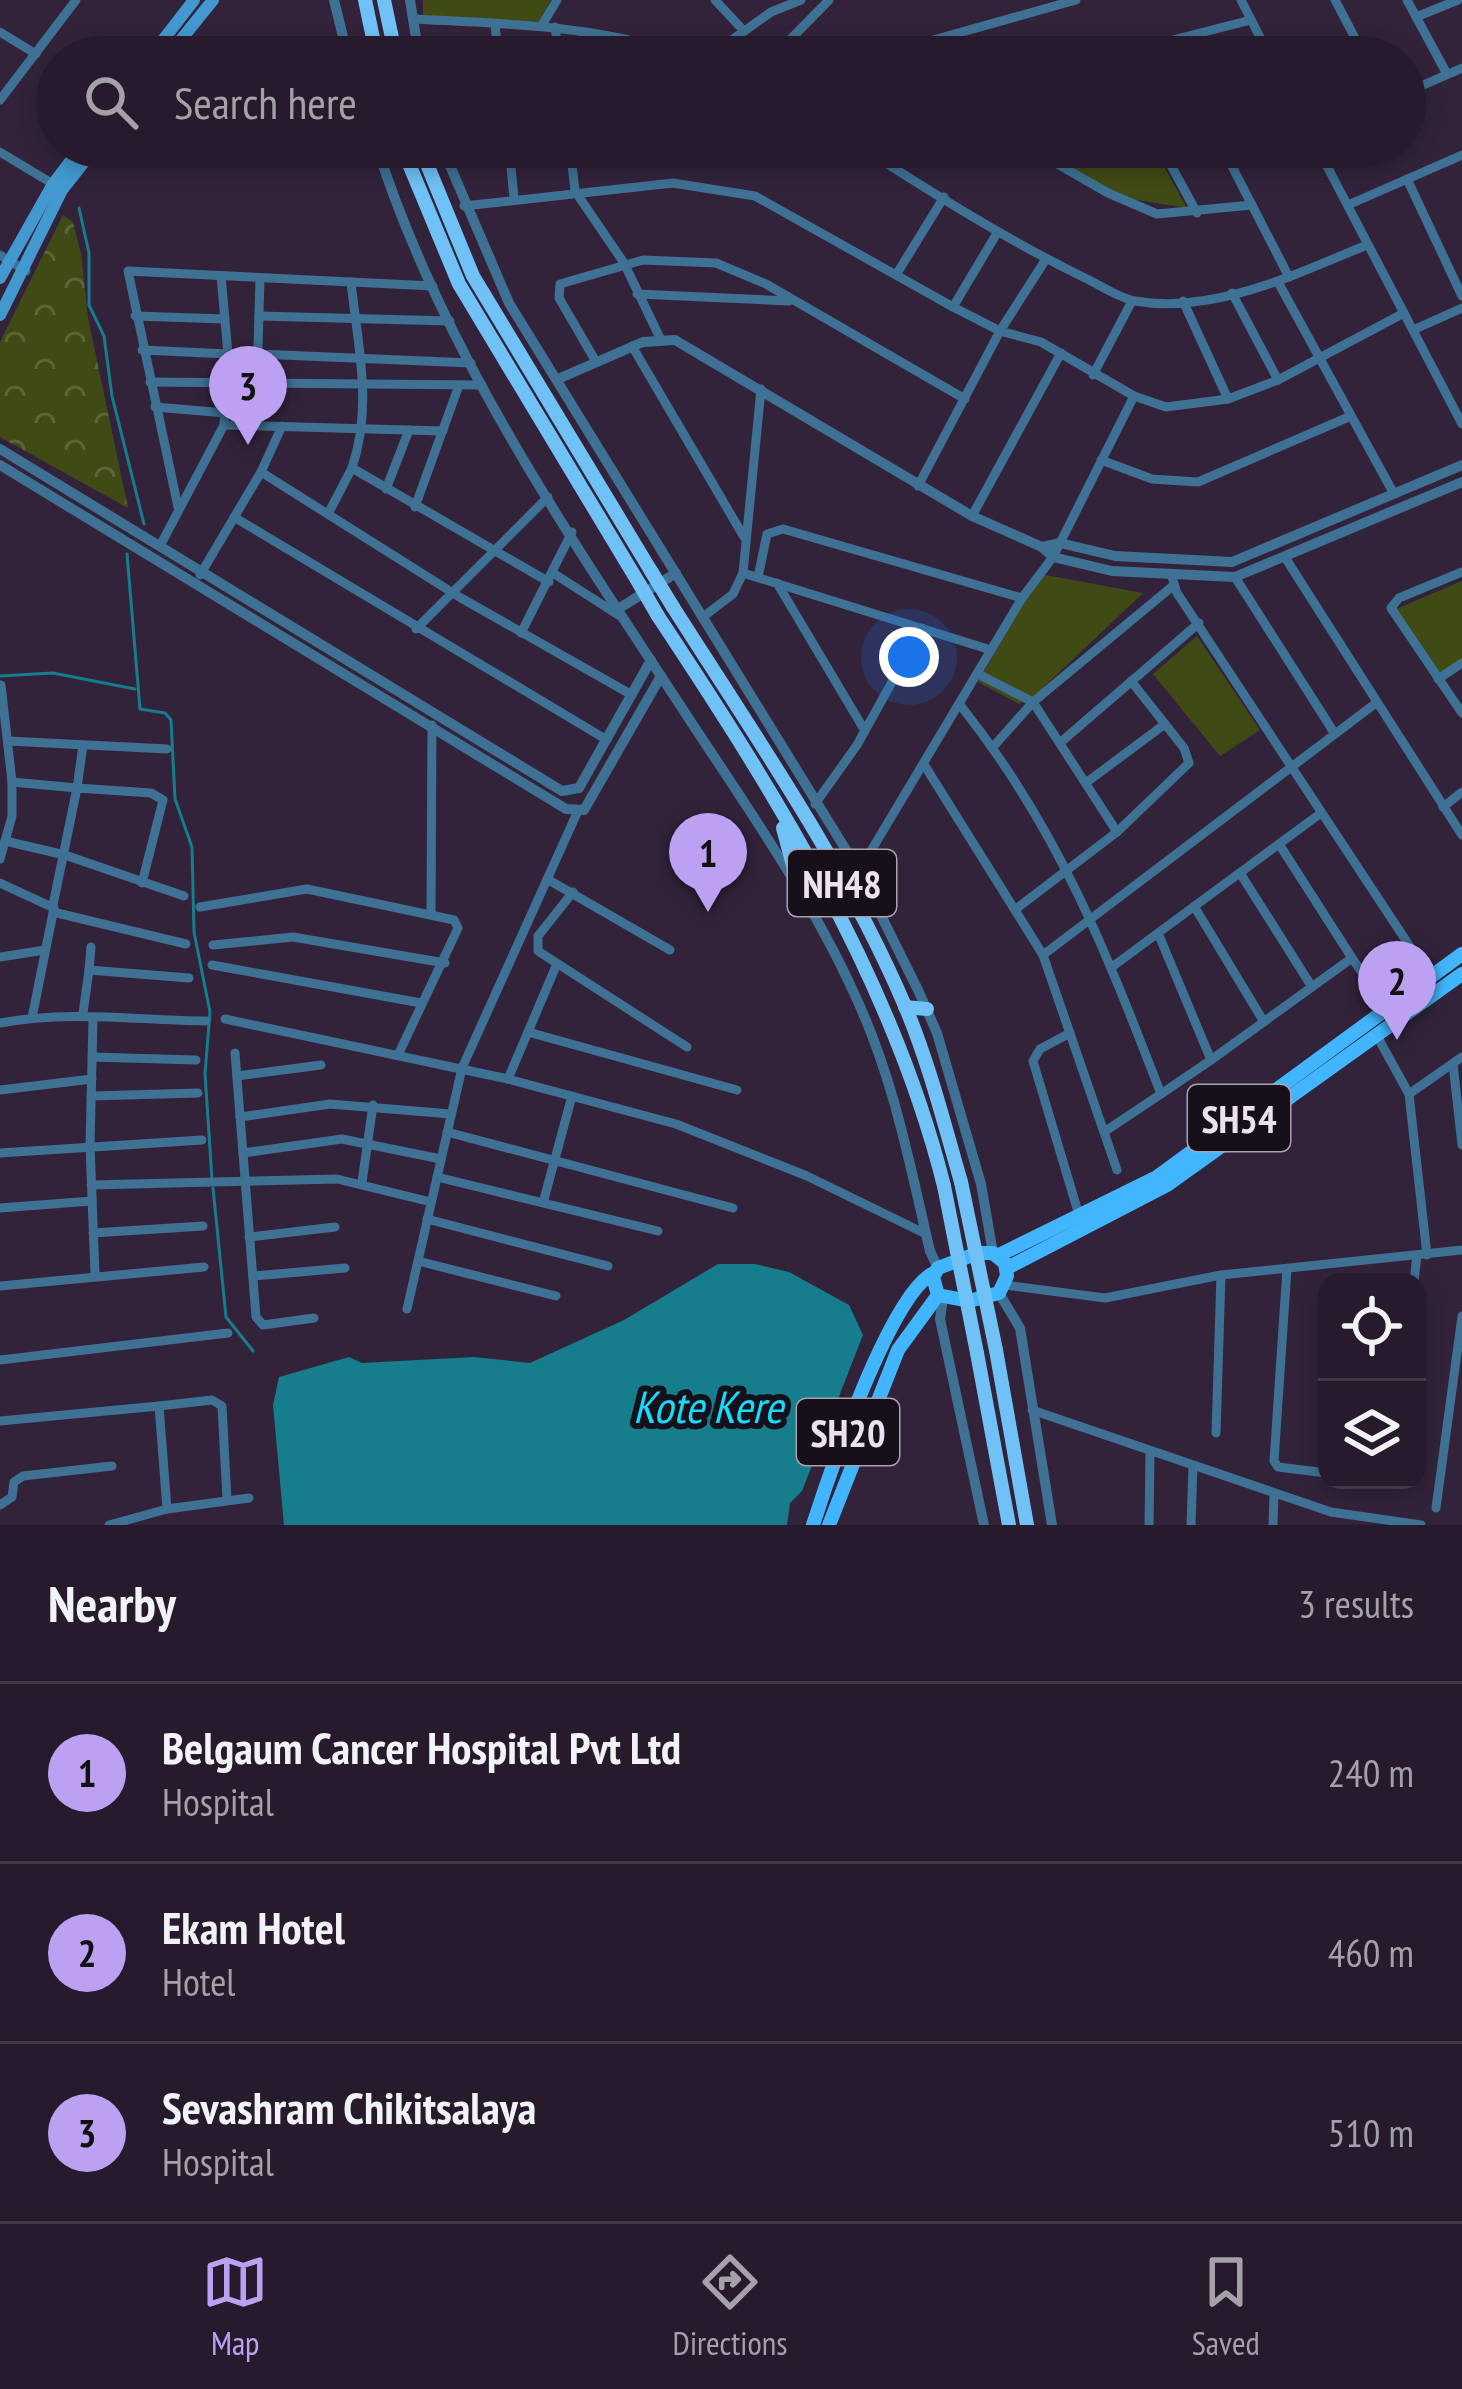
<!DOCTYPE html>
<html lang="en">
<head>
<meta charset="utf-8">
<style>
  :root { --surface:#261a2c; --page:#322738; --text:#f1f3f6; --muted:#a4a1a9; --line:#423848; --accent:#bca0f2 }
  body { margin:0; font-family:"PT Sans Narrow",sans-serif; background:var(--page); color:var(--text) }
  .controls { position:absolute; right:36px; bottom:36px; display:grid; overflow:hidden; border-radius:24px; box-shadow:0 6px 18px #0003 }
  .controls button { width:108px; height:108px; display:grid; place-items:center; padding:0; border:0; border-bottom:3px solid var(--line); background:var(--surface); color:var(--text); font:60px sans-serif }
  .you { position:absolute; left:909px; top:657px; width:42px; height:42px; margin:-30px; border:9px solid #fff; border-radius:50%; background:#1a73e8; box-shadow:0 0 0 18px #1a73e833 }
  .badge { display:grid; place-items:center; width:78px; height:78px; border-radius:50%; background:var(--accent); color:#111; font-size:39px; font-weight:700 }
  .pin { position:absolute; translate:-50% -99px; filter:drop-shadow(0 3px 6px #0008) }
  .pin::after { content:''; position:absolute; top:63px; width:42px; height:36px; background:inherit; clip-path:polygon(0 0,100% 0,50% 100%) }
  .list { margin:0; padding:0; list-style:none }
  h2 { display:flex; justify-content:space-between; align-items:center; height:156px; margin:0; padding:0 48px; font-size:51px }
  h2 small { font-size:39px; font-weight:400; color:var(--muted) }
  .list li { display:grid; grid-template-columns:78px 1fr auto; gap:36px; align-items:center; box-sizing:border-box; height:180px; padding:0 48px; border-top:3px solid var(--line) }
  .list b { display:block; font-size:45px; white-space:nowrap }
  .list p { margin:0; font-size:39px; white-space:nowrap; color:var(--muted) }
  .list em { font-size:39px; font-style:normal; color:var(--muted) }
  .icon { flex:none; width:66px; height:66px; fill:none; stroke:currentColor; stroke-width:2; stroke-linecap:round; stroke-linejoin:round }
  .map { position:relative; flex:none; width:1462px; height:1525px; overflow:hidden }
  .search { position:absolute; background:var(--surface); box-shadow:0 6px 18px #0003; left:36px; right:36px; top:36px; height:132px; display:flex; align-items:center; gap:30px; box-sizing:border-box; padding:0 42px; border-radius:66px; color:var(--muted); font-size:45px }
  .sheet { height:696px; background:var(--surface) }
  nav { display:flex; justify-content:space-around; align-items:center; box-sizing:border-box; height:168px; border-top:3px solid var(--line); background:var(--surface); font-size:33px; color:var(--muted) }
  nav a { display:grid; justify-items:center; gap:6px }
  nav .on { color:var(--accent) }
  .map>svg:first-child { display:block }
</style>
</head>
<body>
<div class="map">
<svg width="1462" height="1525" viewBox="0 0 1462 1525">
  <defs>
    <pattern id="forest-crowns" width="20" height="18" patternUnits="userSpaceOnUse" patternTransform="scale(3)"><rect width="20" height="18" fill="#404a15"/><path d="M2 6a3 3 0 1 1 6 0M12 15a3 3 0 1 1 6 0" fill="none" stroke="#5c6438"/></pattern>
  </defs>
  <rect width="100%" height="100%" fill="#32233b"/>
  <path fill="url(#forest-crowns)" d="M 63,215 L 73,222 L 81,254 L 88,318 L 128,508 L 0,437 L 0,342 Z"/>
  <g fill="#404a15">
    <path d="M 423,0 L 551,0 L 537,27 L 423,17 Z"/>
    <path d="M 1038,147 L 1153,147 L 1187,208 L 1118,197 Z"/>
    <path d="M 1040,574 L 1143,593 L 1031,699 L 1019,704 L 978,682 Z"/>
    <path d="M 1462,581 L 1462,659 L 1441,674 L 1396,609 Z"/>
    <path d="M 1197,636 L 1260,730 L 1220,756 L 1153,674 Z"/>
  </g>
  <path fill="#167d8d" d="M 718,1264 L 755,1264 L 789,1272 L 849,1305 L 863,1335 L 802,1491 L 790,1503 L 787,1525 L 284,1525 L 273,1405 L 279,1377 L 349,1357 L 362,1363 L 474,1357 L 530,1363 L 624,1320 Z"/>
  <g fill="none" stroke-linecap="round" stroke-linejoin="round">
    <g stroke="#167d8d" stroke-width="3">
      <path d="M 79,208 L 89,253 L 89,305 L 104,336 L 112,396 L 144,524"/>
      <path d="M 127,554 L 140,709 L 165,713 L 171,720 L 175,799 L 192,847 L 194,932 L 210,1012 L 205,1074 L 212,1179"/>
      <path d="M 0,676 L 53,673 L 135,689"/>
      <path d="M 213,1188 L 226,1317 L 253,1351"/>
    </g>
    <g stroke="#3e7193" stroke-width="9">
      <path d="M 715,0 L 743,30"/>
      <path d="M 1241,0 L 1270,57"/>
      <path d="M 1335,0 L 1365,57"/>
      <path d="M 1407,0 L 1447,74"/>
      <path d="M 1416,17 L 1458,0"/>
      <path d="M 413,19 C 506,24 600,25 689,57"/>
      <path d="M 495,24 L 498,57"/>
      <path d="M 542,25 L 557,0"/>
      <path d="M 555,27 L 559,57"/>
      <path d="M 0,32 L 36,54"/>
      <path d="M 708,57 L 771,12 L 801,0"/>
      <path d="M 773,57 L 829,0"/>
      <path d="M 873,57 L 1076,0"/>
      <path d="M 1106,57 L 1251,20"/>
      <path d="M 1405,93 L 1462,68"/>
      <path d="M 0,100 L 76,0"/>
      <path d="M 509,147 L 514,198"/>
      <path d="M 570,147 L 575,191 L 624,263 L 660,338"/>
      <path d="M 861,147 C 934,194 1007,240 1085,278 C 1100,285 1119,298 1135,301 C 1213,315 1298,273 1367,245"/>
      <path d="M 1028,147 L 1108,193 L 1157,214 L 1252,205"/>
      <path d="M 1161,147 L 1197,213"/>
      <path d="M 1222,147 L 1289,277"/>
      <path d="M 1317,147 L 1462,424"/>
      <path d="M 0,152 L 58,187"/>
      <path d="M 1407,179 L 1462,296"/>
      <path d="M 1348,205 L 1462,155"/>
      <path d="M 464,206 L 673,183 L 755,196 L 953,307 L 1000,331 L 1041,342 L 1134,396 L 1166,407 L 1228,399 L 1278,380 L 1404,313"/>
      <path d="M 0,255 L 26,271"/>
      <path d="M 896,275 L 944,197"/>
      <path d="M 351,282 C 358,348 373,405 352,468 L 549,582"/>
      <path d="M 1278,282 L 1394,494"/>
      <path d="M 1232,293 L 1278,380"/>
      <path d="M 637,294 L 789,301"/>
      <path d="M 1183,301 L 1228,399"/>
      <path d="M 953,307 L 997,233"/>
      <path d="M 135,316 L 225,319"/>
      <path d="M 259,316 L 450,321"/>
      <path d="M 1413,330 L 1462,308"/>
      <path d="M 632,346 L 744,537"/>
      <path d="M 142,350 L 228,354"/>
      <path d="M 258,354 L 471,363"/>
      <path d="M 595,360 L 559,298 L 560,284 L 643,260 L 716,263 L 766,284 L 965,399"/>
      <path d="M 1093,375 L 1132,301"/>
      <path d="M 150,382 L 482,385"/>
      <path d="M 257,382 L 260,278"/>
      <path d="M 155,407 L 226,413"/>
      <path d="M 224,425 L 443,431"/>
      <path d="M 1101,460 L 1152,479 L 1198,482 L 1351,416"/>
      <path d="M 261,472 L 282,426"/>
      <path d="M 918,486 L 1000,331 L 1046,259"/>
      <path d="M 386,489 L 409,430"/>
      <path d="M 178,507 L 128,271 L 433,286"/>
      <path d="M 415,507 L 458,388"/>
      <path d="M 328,514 L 352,468"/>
      <path d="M 972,516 L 1061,353"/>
      <path d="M 234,517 L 607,740"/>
      <path d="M 161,544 L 224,425 L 228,354 L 221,276"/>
      <path d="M 1286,559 L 1462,835"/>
      <path d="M 1462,572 L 1399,598 L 1391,608 L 1462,713"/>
      <path d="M 553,573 L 620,616"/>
      <path d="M 743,573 L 991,650"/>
      <path d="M 200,575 L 261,472 L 461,598 L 632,695"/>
      <path d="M 758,577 L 767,534 L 783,529 L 1022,598"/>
      <path d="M 1172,577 L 1177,593 L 1430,977"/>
      <path d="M 1235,577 L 1335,734"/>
      <path d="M 777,583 L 865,731"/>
      <path d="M 703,617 L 733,594 L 743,573 L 761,389"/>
      <path d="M 416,629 L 548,497"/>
      <path d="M 521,633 L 572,532"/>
      <path d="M 978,674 L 1033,702 L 1174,585"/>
      <path d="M 1438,679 L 1462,663"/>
      <path d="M 1,685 L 12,782"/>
      <path d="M 961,706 C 1059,830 1105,949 1161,1094 L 1104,1132"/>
      <path d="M 8,741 L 167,749"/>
      <path d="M 1061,742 L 1199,623"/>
      <path d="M 993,747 L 1033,702 L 1117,832"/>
      <path d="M 925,766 L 1043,955"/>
      <path d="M 1087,782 L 1165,724"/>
      <path d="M 815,804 L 857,745 L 922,628"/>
      <path d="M 1443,807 L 1462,792"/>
      <path d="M 5,841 L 65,855 L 184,896"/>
      <path d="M 1279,844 L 1352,958"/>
      <path d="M 0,859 L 12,816 L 12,782 L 77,788 L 83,745"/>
      <path d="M 859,871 L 1022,598 L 1053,557 L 1134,396"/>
      <path d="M 1240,873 L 1312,987"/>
      <path d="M 547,879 L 670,950"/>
      <path d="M 0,883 L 54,908 L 32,1018"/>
      <path d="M 573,892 L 538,936 L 538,951 L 687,1047"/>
      <path d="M 53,905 L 77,788 L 151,793 L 163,800 L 142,883"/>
      <path d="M 1194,906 L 1264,1022"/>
      <path d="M 200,907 L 307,889 L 454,920 L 458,928 L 398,1055"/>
      <path d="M 1016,909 L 1117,832 L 1189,763 L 1184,748 L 1131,681"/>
      <path d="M 53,912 L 186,944"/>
      <path d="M 431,912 L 432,725"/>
      <path d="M 1158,933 L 1321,813"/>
      <path d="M 213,945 L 293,937 L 445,963"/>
      <path d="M 91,947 L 89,970 L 189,978"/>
      <path d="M 0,957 L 45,950"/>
      <path d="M 212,965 L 421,1003"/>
      <path d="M 1112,967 L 1158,933 L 1211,1060 L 1161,1094"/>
      <path d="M 83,1013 L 89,970"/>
      <path d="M 225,1019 L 508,1079 L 676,1124 L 807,1176 L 926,1234"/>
      <path d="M 93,1020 L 90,1145 L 95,1274"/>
      <path d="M 0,1023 C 72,1010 132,1020 206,1021"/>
      <path d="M 528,1032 L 737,1090"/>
      <path d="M 1070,1033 L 1040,1049 L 1033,1061 L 1079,1215"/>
      <path d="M 1377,1036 L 1409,1094 L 1427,1255"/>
      <path d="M 235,1053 L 256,1317 L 263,1325 L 314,1318"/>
      <path d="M 92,1057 L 196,1060"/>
      <path d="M 1211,1060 L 1352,958 L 1387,1009"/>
      <path d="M 1453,1064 L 1462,1145"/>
      <path d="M 237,1076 L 321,1065"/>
      <path d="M 508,1079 L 556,966"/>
      <path d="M 0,1090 L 92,1079"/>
      <path d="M 1409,1094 L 1462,1057"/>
      <path d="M 91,1096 L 198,1093"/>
      <path d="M 240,1117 L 330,1104 L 451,1114"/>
      <path d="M 447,1132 L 733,1208"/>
      <path d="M 0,1153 L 202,1140"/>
      <path d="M 243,1153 L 342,1139 L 441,1159"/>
      <path d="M 1117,1170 L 1043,955 L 1376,703"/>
      <path d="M 437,1177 L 658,1231"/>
      <path d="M 362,1182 L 373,1105"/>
      <path d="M 91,1185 L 337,1179 L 431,1202"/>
      <path d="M 543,1203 L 572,1096"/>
      <path d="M 0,1208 L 92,1201"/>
      <path d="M 427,1219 L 608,1266"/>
      <path d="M 93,1233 L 203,1226"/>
      <path d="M 249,1237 L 335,1227"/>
      <path d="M 418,1261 L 556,1296"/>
      <path d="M 1287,1269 L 1274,1461 L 1278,1467 L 1327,1473"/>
      <path d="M 253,1276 L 345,1268"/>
      <path d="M 1414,1282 L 1417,1255"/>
      <path d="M 1005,1285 L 1105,1298 L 1221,1275 L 1462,1250"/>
      <path d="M 0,1286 L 204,1267"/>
      <path d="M 407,1309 L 462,1068 L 577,813"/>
      <path d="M 0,1360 L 228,1333"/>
      <path d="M 159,1406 L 212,1400 L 222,1406 L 227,1500"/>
      <path d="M 1032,1410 L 1331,1512 L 1421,1525"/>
      <path d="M 0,1421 L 159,1406 L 167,1509"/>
      <path d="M 1216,1433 L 1221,1275"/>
      <path d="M 0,1505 L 12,1497 L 14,1482 L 23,1476 L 112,1466"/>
      <path d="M 1436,1508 L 1462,1316"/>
      <path d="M 109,1525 L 167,1509 L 249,1498"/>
      <path d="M 1149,1525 L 1150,1453"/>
      <path d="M 1191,1525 L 1193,1466"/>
      <path d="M 1273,1525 L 1274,1494"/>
    </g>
    <g stroke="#3e7193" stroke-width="10">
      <path d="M 334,0 L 348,57"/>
      <path d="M 410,0 L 419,57"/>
      <path d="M 377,147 C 444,358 579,550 699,734 C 753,816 812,901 853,991 C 893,1075 909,1161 930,1251 L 938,1268"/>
      <path d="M 442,147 L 509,303 L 859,871 L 918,990 L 937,1033 L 981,1184 L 993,1253"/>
      <path d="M 558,379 L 643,342 L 675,340 L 972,516 L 1042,547 L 1053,557 L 1112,571 L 1235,577 L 1462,482"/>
      <path d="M 0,449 L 562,791 L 579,788 L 651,660"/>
      <path d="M 0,465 L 566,809 L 584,810 L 661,676"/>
      <path d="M 1042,547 L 1060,543 L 1115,556 L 1232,562 L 1462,465"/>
      <path d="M 618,609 L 676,573"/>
      <path d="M 999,1293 L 1020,1328 L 1052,1525"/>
      <path d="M 943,1298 L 940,1319 L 984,1525"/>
    </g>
    <g stroke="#4298cf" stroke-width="12">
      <path d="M 150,57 L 194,0"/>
      <path d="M 167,57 L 213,0"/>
      <path d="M 0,278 L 53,184 L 81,147"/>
      <path d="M 0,315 L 62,190 L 96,147"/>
    </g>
    <g stroke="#41b6fe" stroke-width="14">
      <path d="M 978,1253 L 993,1253 L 1005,1263 L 1007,1276 L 999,1293 L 969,1301 L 938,1295 L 933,1277 L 938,1268 Z"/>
      <path d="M 999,1255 L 1157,1177 L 1462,954"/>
      <path d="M 1007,1268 L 1167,1185 L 1462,974"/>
      <path d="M 813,1525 C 829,1475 891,1292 934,1273"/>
      <path d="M 829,1525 L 898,1350 L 938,1295"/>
    </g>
    <g stroke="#6fc1f6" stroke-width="14">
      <path d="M 365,0 L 377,57"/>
      <path d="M 384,0 L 396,57"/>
      <path d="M 402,147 L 459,284 L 640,585"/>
      <path d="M 420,147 L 473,276 L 651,571"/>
      <path d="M 673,607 C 755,736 845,865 905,1006 C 929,1063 944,1123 961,1182"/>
      <path d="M 658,616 C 776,794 892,978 944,1186"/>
      <path d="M 783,828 L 802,899"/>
      <path d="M 905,1007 L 927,1009"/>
      <path d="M 996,1350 L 1027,1525"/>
      <path d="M 977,1353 L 1009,1525"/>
    </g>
    <g stroke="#6fc1f6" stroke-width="14">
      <path d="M 651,571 L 673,607"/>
      <path d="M 640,585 L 658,616"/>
      <path d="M 961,1182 L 996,1350"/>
      <path d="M 944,1186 L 977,1353"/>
    </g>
  </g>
  <g text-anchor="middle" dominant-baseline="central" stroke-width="12" stroke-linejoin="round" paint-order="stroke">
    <g fill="#16101a" stroke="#aba2b0" stroke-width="3">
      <rect x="788" y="850" width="108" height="66" rx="9"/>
      <rect x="1188" y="1085" width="102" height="66" rx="9"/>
      <rect x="797" y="1399" width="102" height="66" rx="9"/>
    </g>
    <g font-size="39" font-weight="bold" fill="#ebe1f1">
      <text x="842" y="883">NH48</text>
      <text x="1239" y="1118">SH54</text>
      <text x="848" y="1432">SH20</text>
    </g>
    <g font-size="45" font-style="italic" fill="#13ddfa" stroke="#16101a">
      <text x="708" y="1406">Kote Kere</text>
    </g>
  </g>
</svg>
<div class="controls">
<button><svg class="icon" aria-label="locate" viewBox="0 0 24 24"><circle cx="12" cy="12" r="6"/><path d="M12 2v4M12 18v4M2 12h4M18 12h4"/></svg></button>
<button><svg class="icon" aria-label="layers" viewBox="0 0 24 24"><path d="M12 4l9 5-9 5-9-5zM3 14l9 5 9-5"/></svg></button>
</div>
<div class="you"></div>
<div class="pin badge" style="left:708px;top:912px">1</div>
<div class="pin badge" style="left:1397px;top:1040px">2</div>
<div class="pin badge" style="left:248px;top:445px">3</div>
<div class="search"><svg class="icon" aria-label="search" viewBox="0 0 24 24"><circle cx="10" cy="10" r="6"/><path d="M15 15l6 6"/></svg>Search here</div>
</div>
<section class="sheet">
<h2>Nearby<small>3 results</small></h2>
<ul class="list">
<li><span class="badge">1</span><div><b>Belgaum Cancer Hospital Pvt Ltd</b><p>Hospital</p></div><em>240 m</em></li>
<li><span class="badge">2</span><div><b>Ekam Hotel</b><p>Hotel</p></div><em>460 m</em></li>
<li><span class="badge">3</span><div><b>Sevashram Chikitsalaya</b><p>Hospital</p></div><em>510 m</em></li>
</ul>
</section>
<nav>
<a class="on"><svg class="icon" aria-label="map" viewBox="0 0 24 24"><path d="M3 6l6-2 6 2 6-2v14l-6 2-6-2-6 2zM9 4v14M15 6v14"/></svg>Map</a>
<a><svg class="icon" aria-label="directions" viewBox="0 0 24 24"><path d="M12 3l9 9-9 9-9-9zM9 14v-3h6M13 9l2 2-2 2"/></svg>Directions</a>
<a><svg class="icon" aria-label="saved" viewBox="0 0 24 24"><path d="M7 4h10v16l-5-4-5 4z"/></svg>Saved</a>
</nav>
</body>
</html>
